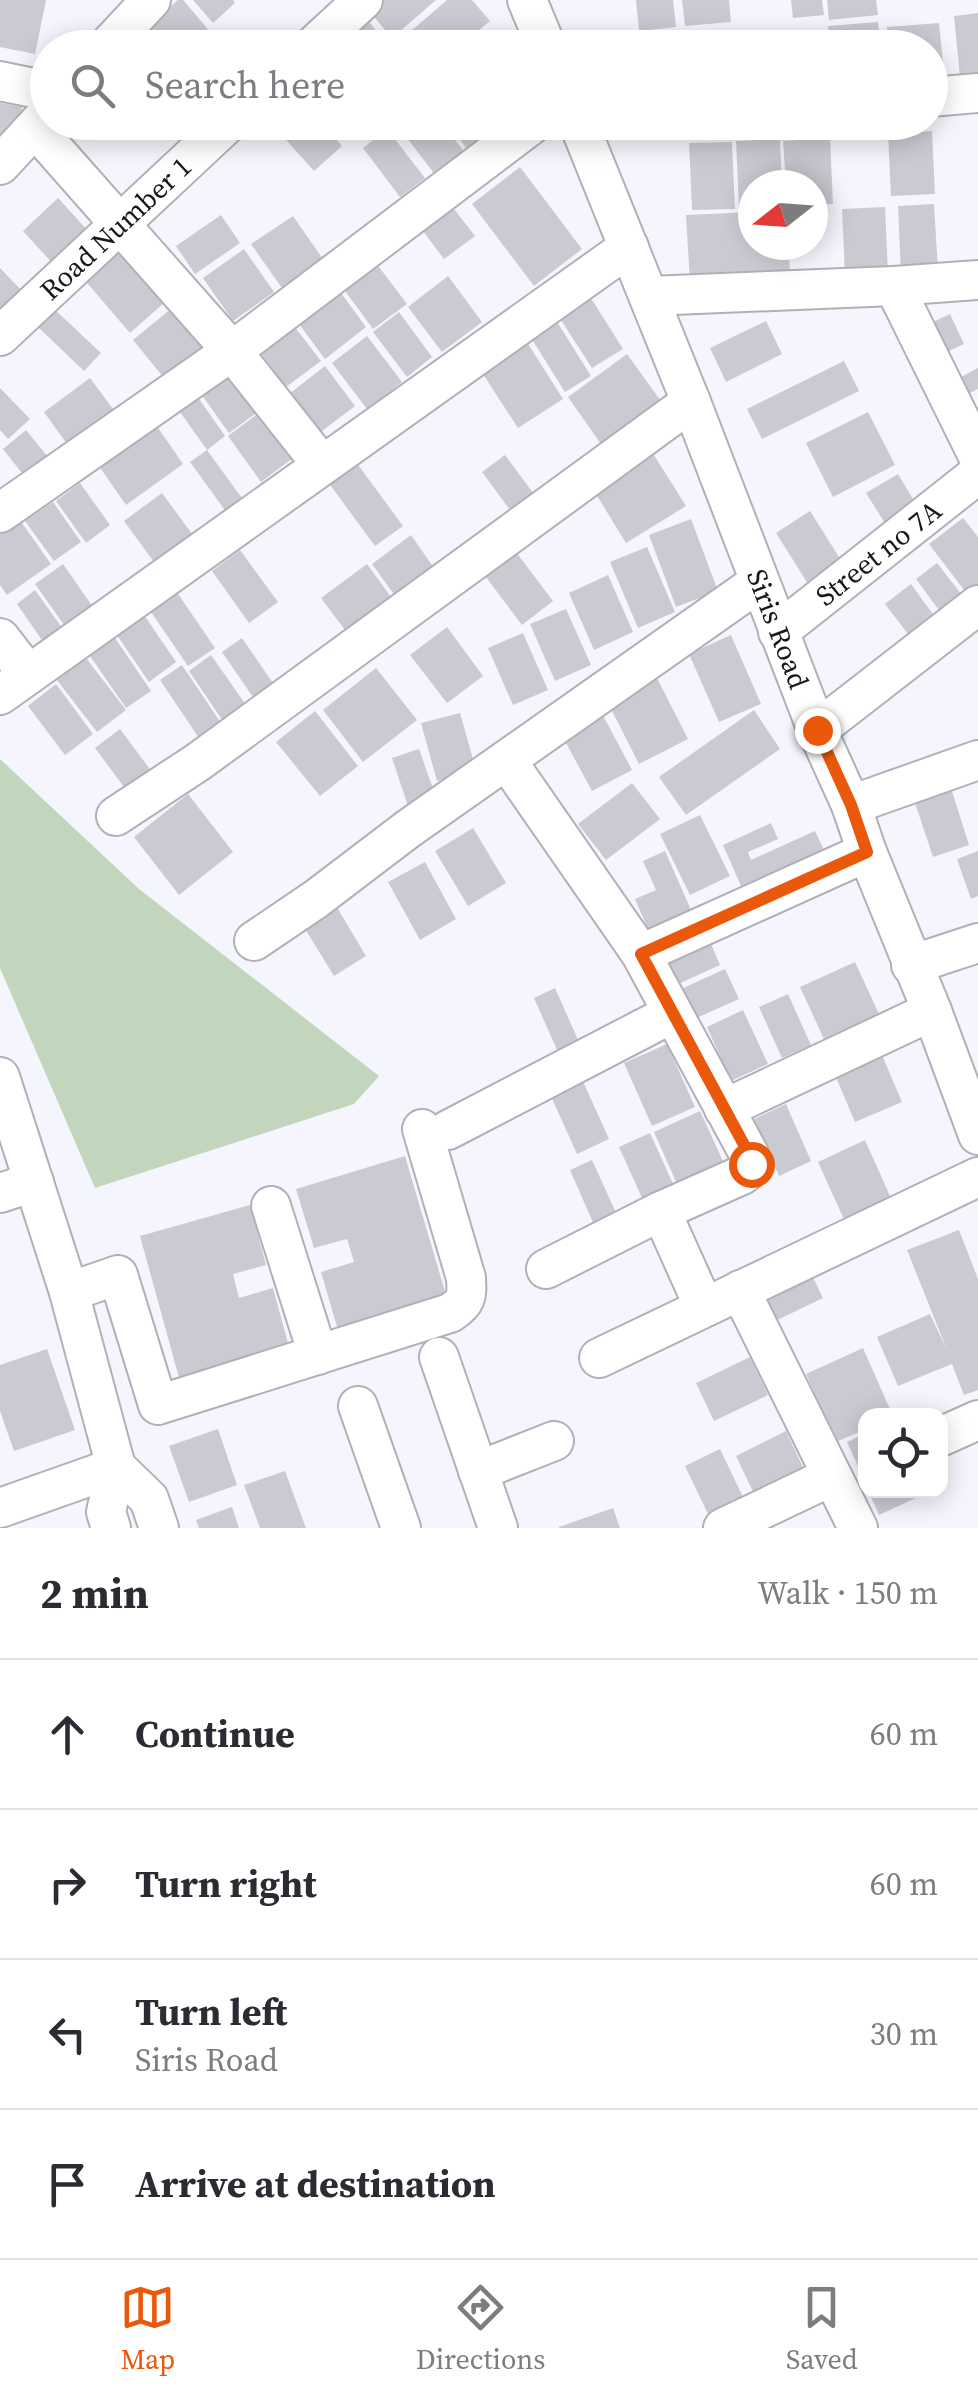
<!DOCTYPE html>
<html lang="en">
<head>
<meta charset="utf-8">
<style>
  :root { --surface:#fff; --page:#f7f7f7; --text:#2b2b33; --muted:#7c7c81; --line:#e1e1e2; --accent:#ea580c }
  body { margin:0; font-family:"Source Serif 4",serif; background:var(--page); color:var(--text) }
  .controls { position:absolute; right:30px; bottom:30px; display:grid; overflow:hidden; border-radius:20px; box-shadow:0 5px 25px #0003 }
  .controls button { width:90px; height:90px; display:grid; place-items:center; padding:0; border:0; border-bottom:2px solid var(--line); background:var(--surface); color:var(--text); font:50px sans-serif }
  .compass { position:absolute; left:738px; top:170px; width:90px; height:90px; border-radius:50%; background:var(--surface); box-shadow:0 5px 25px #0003; rotate:253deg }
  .stop { position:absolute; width:30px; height:30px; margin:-22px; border:8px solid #ea580c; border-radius:50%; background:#fff }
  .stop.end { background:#ea580c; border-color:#fff; box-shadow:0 2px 10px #0008 }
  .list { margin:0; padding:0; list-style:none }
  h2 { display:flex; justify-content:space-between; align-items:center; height:130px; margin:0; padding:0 40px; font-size:42px }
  h2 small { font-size:32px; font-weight:400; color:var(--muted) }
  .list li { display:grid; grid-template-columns:65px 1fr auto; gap:30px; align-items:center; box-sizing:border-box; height:150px; padding:0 40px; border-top:2px solid var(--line) }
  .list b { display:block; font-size:38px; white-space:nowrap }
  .list p { margin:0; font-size:32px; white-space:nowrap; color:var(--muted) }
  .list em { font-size:32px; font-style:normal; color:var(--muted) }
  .icon { flex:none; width:55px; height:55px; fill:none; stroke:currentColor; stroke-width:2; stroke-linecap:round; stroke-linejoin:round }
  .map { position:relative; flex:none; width:978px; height:1528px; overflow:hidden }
  .search { position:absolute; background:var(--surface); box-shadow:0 5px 25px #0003; left:30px; right:30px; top:30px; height:110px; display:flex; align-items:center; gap:25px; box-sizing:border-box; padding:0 35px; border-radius:55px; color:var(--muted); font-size:38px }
  .sheet { height:730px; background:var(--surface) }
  nav { display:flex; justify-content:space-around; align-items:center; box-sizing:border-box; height:140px; border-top:2px solid var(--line); background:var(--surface); font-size:28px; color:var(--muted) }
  nav a { display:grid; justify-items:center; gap:5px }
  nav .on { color:var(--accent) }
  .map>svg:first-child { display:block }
</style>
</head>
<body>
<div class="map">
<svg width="978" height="1528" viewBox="0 0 978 1528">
  <rect width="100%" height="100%" fill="#f5f6fd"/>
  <path fill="#c1d6bc" d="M 0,759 L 139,889 L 379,1076 L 354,1104 L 95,1188 L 0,968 Z"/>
  <g fill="#cacbd2">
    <path d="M 0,0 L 46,0 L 35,54 L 0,47 Z"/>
    <path d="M 178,0 L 183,0 L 224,48 L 159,48 L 144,30 Z"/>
    <path d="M 193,0 L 233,0 L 235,3 L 213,23 Z"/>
    <path d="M 367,0 L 436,0 L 392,38 L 363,4 Z"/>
    <path d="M 447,0 L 472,0 L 490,21 L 458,48 L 399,48 L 396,44 Z"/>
    <path d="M 636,0 L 673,0 L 676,27 L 639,31 Z"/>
    <path d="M 682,0 L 729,0 L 731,22 L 685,26 Z"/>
    <path d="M 791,0 L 822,0 L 824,15 L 793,18 Z"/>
    <path d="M 827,0 L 876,0 L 878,15 L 829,20 Z"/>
    <path d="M 362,13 L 390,48 L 337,48 Z"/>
    <path d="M 978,13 L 978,75 L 960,77 L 954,16 Z"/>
    <path d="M 878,22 L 881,48 L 830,48 L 828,26 Z"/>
    <path d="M 939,23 L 944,73 L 930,74 L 930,48 L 888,48 L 887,27 Z"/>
    <path d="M 819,31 L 821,48 L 738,48 L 737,39 Z"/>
    <path d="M 674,36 L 675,48 L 617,48 L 616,41 Z"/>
    <path d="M 0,103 L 22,107 L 19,123 L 13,130 L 6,129 L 5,140 L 0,139 Z"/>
    <path d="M 270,122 L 321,122 L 342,146 L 314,171 Z"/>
    <path d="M 395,122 L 442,122 L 465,153 L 436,176 Z"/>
    <path d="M 447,122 L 521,122 L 474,159 Z"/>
    <path d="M 387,129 L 425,178 L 400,197 L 363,148 Z"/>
    <path d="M 932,131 L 935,194 L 891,196 L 888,134 Z"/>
    <path d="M 830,138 L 833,204 L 813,205 L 813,185 L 786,185 L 783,141 Z"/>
    <path d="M 780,139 L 782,185 L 753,185 L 753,208 L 739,209 L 736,141 Z"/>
    <path d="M 732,142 L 735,209 L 692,210 L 689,143 Z"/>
    <path d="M 520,167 L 582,249 L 534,286 L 472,204 Z"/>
    <path d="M 58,198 L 90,233 L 55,266 L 23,231 Z"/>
    <path d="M 447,200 L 475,236 L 444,259 L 417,223 Z"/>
    <path d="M 934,204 L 938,271 L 901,273 L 898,206 Z"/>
    <path d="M 885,207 L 888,274 L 845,276 L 842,209 Z"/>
    <path d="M 753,212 L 753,245 L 789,245 L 790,278 L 690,283 L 686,215 Z"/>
    <path d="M 221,215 L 240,243 L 195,274 L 176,246 Z"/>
    <path d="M 293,216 L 325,262 L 284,291 L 251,244 Z"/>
    <path d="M 125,239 L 174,294 L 130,333 L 82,277 Z"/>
    <path d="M 244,249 L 274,292 L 233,321 L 203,278 Z"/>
    <path d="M 376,263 L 407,304 L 373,329 L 343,288 Z"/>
    <path d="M 0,268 L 22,291 L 0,312 Z"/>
    <path d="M 448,276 L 482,322 L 442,352 L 408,307 Z"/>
    <path d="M 338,289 L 366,327 L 325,359 L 296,320 Z"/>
    <path d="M 589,295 L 623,349 L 592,368 L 557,314 Z"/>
    <path d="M 178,303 L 214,347 L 169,384 L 133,340 Z"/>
    <path d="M 52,307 L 101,353 L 84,371 L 36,325 Z"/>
    <path d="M 399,312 L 432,357 L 407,377 L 373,332 Z"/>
    <path d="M 950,314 L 964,344 L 936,357 L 922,327 Z"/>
    <path d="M 554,317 L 591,376 L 565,392 L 528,333 Z"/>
    <path d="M 766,321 L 782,354 L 726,382 L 710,348 Z"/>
    <path d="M 294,326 L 321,361 L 286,387 L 260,352 Z"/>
    <path d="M 367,336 L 402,382 L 367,409 L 332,363 Z"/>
    <path d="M 525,339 L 563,399 L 518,428 L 479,368 Z"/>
    <path d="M 627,354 L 663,404 L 603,447 L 568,397 Z"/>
    <path d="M 844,361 L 859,391 L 762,439 L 747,409 Z"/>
    <path d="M 232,366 L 262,409 L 229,433 L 199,391 Z"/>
    <path d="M 325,366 L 355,406 L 318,434 L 289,394 Z"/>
    <path d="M 978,368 L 978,389 L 954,401 L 946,385 Z"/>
    <path d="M 90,378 L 119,417 L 72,451 L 44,412 Z"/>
    <path d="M 0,388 L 30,419 L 8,439 L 0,430 Z"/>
    <path d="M 199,399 L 225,436 L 207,450 L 180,412 Z"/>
    <path d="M 264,409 L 297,455 L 261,482 L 228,436 Z"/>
    <path d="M 868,412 L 895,465 L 833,497 L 806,443 Z"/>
    <path d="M 152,419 L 183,464 L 126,505 L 94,459 Z"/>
    <path d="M 26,430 L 52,462 L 29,482 L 3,449 Z"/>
    <path d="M 647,444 L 686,506 L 626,543 L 588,481 Z"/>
    <path d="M 207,450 L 244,501 L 227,513 L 190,462 Z"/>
    <path d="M 505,455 L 536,497 L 513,514 L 482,472 Z"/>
    <path d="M 356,462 L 403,526 L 375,546 L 328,482 Z"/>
    <path d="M 898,474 L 919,509 L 888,528 L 866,493 Z"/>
    <path d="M 80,483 L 110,525 L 86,543 L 56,501 Z"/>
    <path d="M 162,493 L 192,534 L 154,562 L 124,521 Z"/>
    <path d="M 53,502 L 81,542 L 54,561 L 25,521 Z"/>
    <path d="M 810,511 L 844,565 L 810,587 L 776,533 Z"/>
    <path d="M 17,516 L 51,564 L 7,595 L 0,585 L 0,527 Z"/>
    <path d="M 963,518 L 978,537 L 978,593 L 971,599 L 929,544 Z"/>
    <path d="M 691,519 L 718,591 L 676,607 L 649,535 Z"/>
    <path d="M 411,535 L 434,568 L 396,597 L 372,564 Z"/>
    <path d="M 647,547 L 675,612 L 638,628 L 610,562 Z"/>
    <path d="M 240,550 L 278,602 L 249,623 L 212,571 Z"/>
    <path d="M 516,552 L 553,601 L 522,625 L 485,576 Z"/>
    <path d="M 937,563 L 969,604 L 947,621 L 916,579 Z"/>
    <path d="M 63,564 L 95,610 L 67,629 L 35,584 Z"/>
    <path d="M 367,564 L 394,601 L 348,634 L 321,598 Z"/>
    <path d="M 608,575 L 633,632 L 594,650 L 569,593 Z"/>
    <path d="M 911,584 L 940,624 L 915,643 L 885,604 Z"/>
    <path d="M 35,590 L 65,632 L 46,646 L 17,604 Z"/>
    <path d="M 176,591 L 215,648 L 188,666 L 149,609 Z"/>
    <path d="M 140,609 L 176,662 L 149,682 L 112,628 Z"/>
    <path d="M 566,609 L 591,665 L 555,681 L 530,624 Z"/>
    <path d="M 447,627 L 483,676 L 447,703 L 410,655 Z"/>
    <path d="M 523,633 L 548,690 L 513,705 L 488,648 Z"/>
    <path d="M 113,635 L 151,691 L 126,708 L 88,653 Z"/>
    <path d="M 731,635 L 761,704 L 719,722 L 689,654 Z"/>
    <path d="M 242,638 L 275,686 L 255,700 L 222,652 Z"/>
    <path d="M 211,655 L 246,705 L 223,721 L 189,671 Z"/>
    <path d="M 86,658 L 126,710 L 97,732 L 57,680 Z"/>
    <path d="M 182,665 L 223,726 L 201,741 L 160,680 Z"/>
    <path d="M 376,668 L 417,720 L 363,762 L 323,710 Z"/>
    <path d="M 657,678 L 688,739 L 639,764 L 608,703 Z"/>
    <path d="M 56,684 L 93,734 L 65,755 L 28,706 Z"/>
    <path d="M 598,706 L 632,770 L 592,791 L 558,728 Z"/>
    <path d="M 754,710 L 780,749 L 686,815 L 659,777 Z"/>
    <path d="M 315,711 L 358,766 L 320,796 L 276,742 Z"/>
    <path d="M 460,713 L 476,770 L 437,781 L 421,723 Z"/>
    <path d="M 120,729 L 155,776 L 130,795 L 95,748 Z"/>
    <path d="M 419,749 L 438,803 L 410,812 L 392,758 Z"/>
    <path d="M 632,783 L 660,819 L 606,860 L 578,824 Z"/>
    <path d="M 951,788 L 969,845 L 933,857 L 914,800 Z"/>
    <path d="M 188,794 L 233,852 L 179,895 L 134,837 Z"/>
    <path d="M 700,815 L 730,876 L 690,895 L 660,834 Z"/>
    <path d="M 771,823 L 778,839 L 748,852 L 751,860 L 815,831 L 824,850 L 741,886 L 723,845 Z"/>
    <path d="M 473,828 L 506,883 L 468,906 L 435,851 Z"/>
    <path d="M 665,851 L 691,910 L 648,929 L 635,899 L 656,890 L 643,861 Z"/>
    <path d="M 978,851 L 978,896 L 971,899 L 957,859 Z"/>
    <path d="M 425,862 L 456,919 L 420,940 L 388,882 Z"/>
    <path d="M 335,904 L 366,956 L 334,976 L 302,924 Z"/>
    <path d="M 708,937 L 720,965 L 676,985 L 664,957 Z"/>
    <path d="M 855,962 L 879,1014 L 824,1039 L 800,987 Z"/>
    <path d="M 725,969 L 739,999 L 692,1020 L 679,990 Z"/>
    <path d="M 555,988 L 579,1042 L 558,1052 L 534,998 Z"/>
    <path d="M 788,994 L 811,1045 L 782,1058 L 759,1007 Z"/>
    <path d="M 743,1010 L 768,1064 L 731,1081 L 707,1027 Z"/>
    <path d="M 667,1044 L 695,1107 L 652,1126 L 624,1063 Z"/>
    <path d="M 879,1048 L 902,1102 L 855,1122 L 832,1068 Z"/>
    <path d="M 581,1077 L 609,1139 L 577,1154 L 549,1092 Z"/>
    <path d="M 786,1104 L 811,1161 L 779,1176 L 754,1119 Z"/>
    <path d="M 700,1111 L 728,1172 L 681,1193 L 654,1132 Z"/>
    <path d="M 650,1133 L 678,1195 L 647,1209 L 619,1147 Z"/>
    <path d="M 865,1140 L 894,1205 L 847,1226 L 818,1162 Z"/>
    <path d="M 405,1156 L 449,1305 L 340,1337 L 321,1272 L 354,1262 L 347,1239 L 314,1248 L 296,1189 Z"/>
    <path d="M 592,1160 L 621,1224 L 598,1234 L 570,1170 Z"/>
    <path d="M 250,1205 L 266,1265 L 233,1274 L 239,1298 L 273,1288 L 291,1354 L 181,1385 L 140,1236 Z"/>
    <path d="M 959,1230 L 978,1279 L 978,1390 L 964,1395 L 952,1364 L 898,1386 L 877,1337 L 930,1314 L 947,1350 L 907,1250 Z"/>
    <path d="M 812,1275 L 823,1298 L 769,1324 L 757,1301 Z"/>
    <path d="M 863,1348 L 893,1416 L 866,1416 L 866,1429 L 836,1442 L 806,1374 Z"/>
    <path d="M 47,1349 L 75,1430 L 14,1451 L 0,1411 L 0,1365 Z"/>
    <path d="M 750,1357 L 768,1395 L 714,1421 L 696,1383 Z"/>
    <path d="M 218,1429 L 237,1485 L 189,1502 L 169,1446 Z"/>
    <path d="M 786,1431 L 806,1474 L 756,1498 L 736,1456 Z"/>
    <path d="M 866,1433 L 866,1484 L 847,1442 Z"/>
    <path d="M 720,1449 L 743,1497 L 708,1514 L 685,1466 Z"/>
    <path d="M 285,1471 L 306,1528 L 260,1528 L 244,1485 Z"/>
    <path d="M 868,1490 L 933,1490 L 879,1515 Z"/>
    <path d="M 232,1507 L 239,1528 L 199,1528 L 196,1520 Z"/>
    <path d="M 613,1508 L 620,1528 L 559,1528 L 559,1527 Z"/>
  </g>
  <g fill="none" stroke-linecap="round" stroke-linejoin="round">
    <defs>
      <g id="minor">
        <path d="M 527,0 L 547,48"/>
        <path d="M 106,48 L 151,0"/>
        <path d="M 311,48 L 363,0"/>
        <path d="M 0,81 L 48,91"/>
        <path d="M 930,97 L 978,93"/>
        <path id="s1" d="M 578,122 L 691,402 L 817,730 L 851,805 L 867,852 L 932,1011 L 978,1135"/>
        <path d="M 35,128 L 232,351 L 322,465"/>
        <path d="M 0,165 L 48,113"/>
        <path d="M 894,286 L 978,456"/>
        <path d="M 649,296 L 894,286 L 978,280"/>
        <path id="s2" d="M 0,336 L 229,122"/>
        <path d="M 0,513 L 232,351 L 535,122"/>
        <path id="s3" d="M 778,632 L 978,474"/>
        <path d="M 0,638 L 28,674"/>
        <path d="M 0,695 L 629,247"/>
        <path d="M 817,730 L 978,605"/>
        <path d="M 507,761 L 641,954 L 749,1154 C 751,1165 751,1169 742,1175 L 661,1211 L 546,1269"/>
        <path d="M 851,805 L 978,760"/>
        <path d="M 116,816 L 198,762 L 691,402"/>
        <path d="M 254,941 L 316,899 L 408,829 L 759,582"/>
        <path d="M 641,954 L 867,852"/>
        <path d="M 911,965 L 978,943"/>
        <path d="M 0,1077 L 69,1292 L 116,1467 L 106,1512 L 111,1528"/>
        <path d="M 724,1109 L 932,1011"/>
        <path d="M 448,1130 L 671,1014"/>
        <path d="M 0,1193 L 34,1182"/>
        <path d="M 271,1206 L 318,1355"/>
        <path d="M 661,1211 L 704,1307"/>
        <path d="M 740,1290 L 858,1528"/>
        <path d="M 69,1292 L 118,1275 L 158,1405 L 450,1313 C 467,1302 467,1297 466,1278 L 422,1129"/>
        <path d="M 439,1357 L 498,1528"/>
        <path d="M 599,1358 L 978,1177"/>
        <path d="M 358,1406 L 401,1528"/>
        <path d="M 940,1437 L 978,1420"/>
        <path d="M 116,1467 L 149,1499 L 159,1528"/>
        <path d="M 478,1471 L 554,1441"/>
        <path d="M 0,1508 L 116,1467"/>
        <path d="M 723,1528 L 832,1476"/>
      </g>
    </defs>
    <use href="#minor" stroke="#b0b1b8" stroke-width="42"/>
    <use href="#minor" stroke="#fff" stroke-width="38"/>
  </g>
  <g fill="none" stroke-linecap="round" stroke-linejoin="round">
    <path stroke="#ea580c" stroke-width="12" d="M 751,1164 L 749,1154 L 641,954 L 867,852 L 851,805 L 817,730"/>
  </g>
  <g text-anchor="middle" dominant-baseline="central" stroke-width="10" stroke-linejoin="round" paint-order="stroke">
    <g font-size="28" fill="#18181b" stroke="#f5f6fd">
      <text stroke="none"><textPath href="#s2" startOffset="158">Road Number 1</textPath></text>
      <text stroke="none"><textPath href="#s3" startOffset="128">Street no 7A</textPath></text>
      <text stroke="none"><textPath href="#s1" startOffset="545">Siris Road</textPath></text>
    </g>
  </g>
</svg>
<div class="controls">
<button><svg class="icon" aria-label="locate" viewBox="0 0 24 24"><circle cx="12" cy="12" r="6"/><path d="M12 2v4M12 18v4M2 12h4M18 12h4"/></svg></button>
</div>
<svg class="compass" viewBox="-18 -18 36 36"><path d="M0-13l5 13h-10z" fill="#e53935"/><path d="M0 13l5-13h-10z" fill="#7c7c81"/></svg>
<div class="stop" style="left:751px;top:1164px"></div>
<div class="stop end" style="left:817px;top:730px"></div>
<div class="search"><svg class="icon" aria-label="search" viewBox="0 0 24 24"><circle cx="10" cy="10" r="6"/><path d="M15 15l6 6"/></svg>Search here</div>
</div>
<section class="sheet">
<h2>2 min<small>Walk · 150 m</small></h2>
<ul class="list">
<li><svg class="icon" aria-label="ahead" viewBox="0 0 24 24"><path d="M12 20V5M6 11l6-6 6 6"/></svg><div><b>Continue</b></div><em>60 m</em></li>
<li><svg class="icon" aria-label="right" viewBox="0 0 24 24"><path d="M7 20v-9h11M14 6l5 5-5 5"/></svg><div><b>Turn right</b></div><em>60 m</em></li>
<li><svg class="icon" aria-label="left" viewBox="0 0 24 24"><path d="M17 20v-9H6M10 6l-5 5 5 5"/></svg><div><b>Turn left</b><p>Siris Road</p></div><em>30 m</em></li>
<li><svg class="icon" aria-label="arrive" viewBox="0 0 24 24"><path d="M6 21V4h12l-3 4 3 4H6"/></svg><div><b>Arrive at destination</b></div></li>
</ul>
</section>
<nav>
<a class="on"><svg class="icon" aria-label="map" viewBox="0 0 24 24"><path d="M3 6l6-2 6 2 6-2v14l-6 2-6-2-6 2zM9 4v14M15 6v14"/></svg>Map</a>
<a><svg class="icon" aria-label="directions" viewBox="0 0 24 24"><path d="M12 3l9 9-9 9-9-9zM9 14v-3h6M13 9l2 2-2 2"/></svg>Directions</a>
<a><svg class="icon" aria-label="saved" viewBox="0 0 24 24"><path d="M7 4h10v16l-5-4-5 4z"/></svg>Saved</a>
</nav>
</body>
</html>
